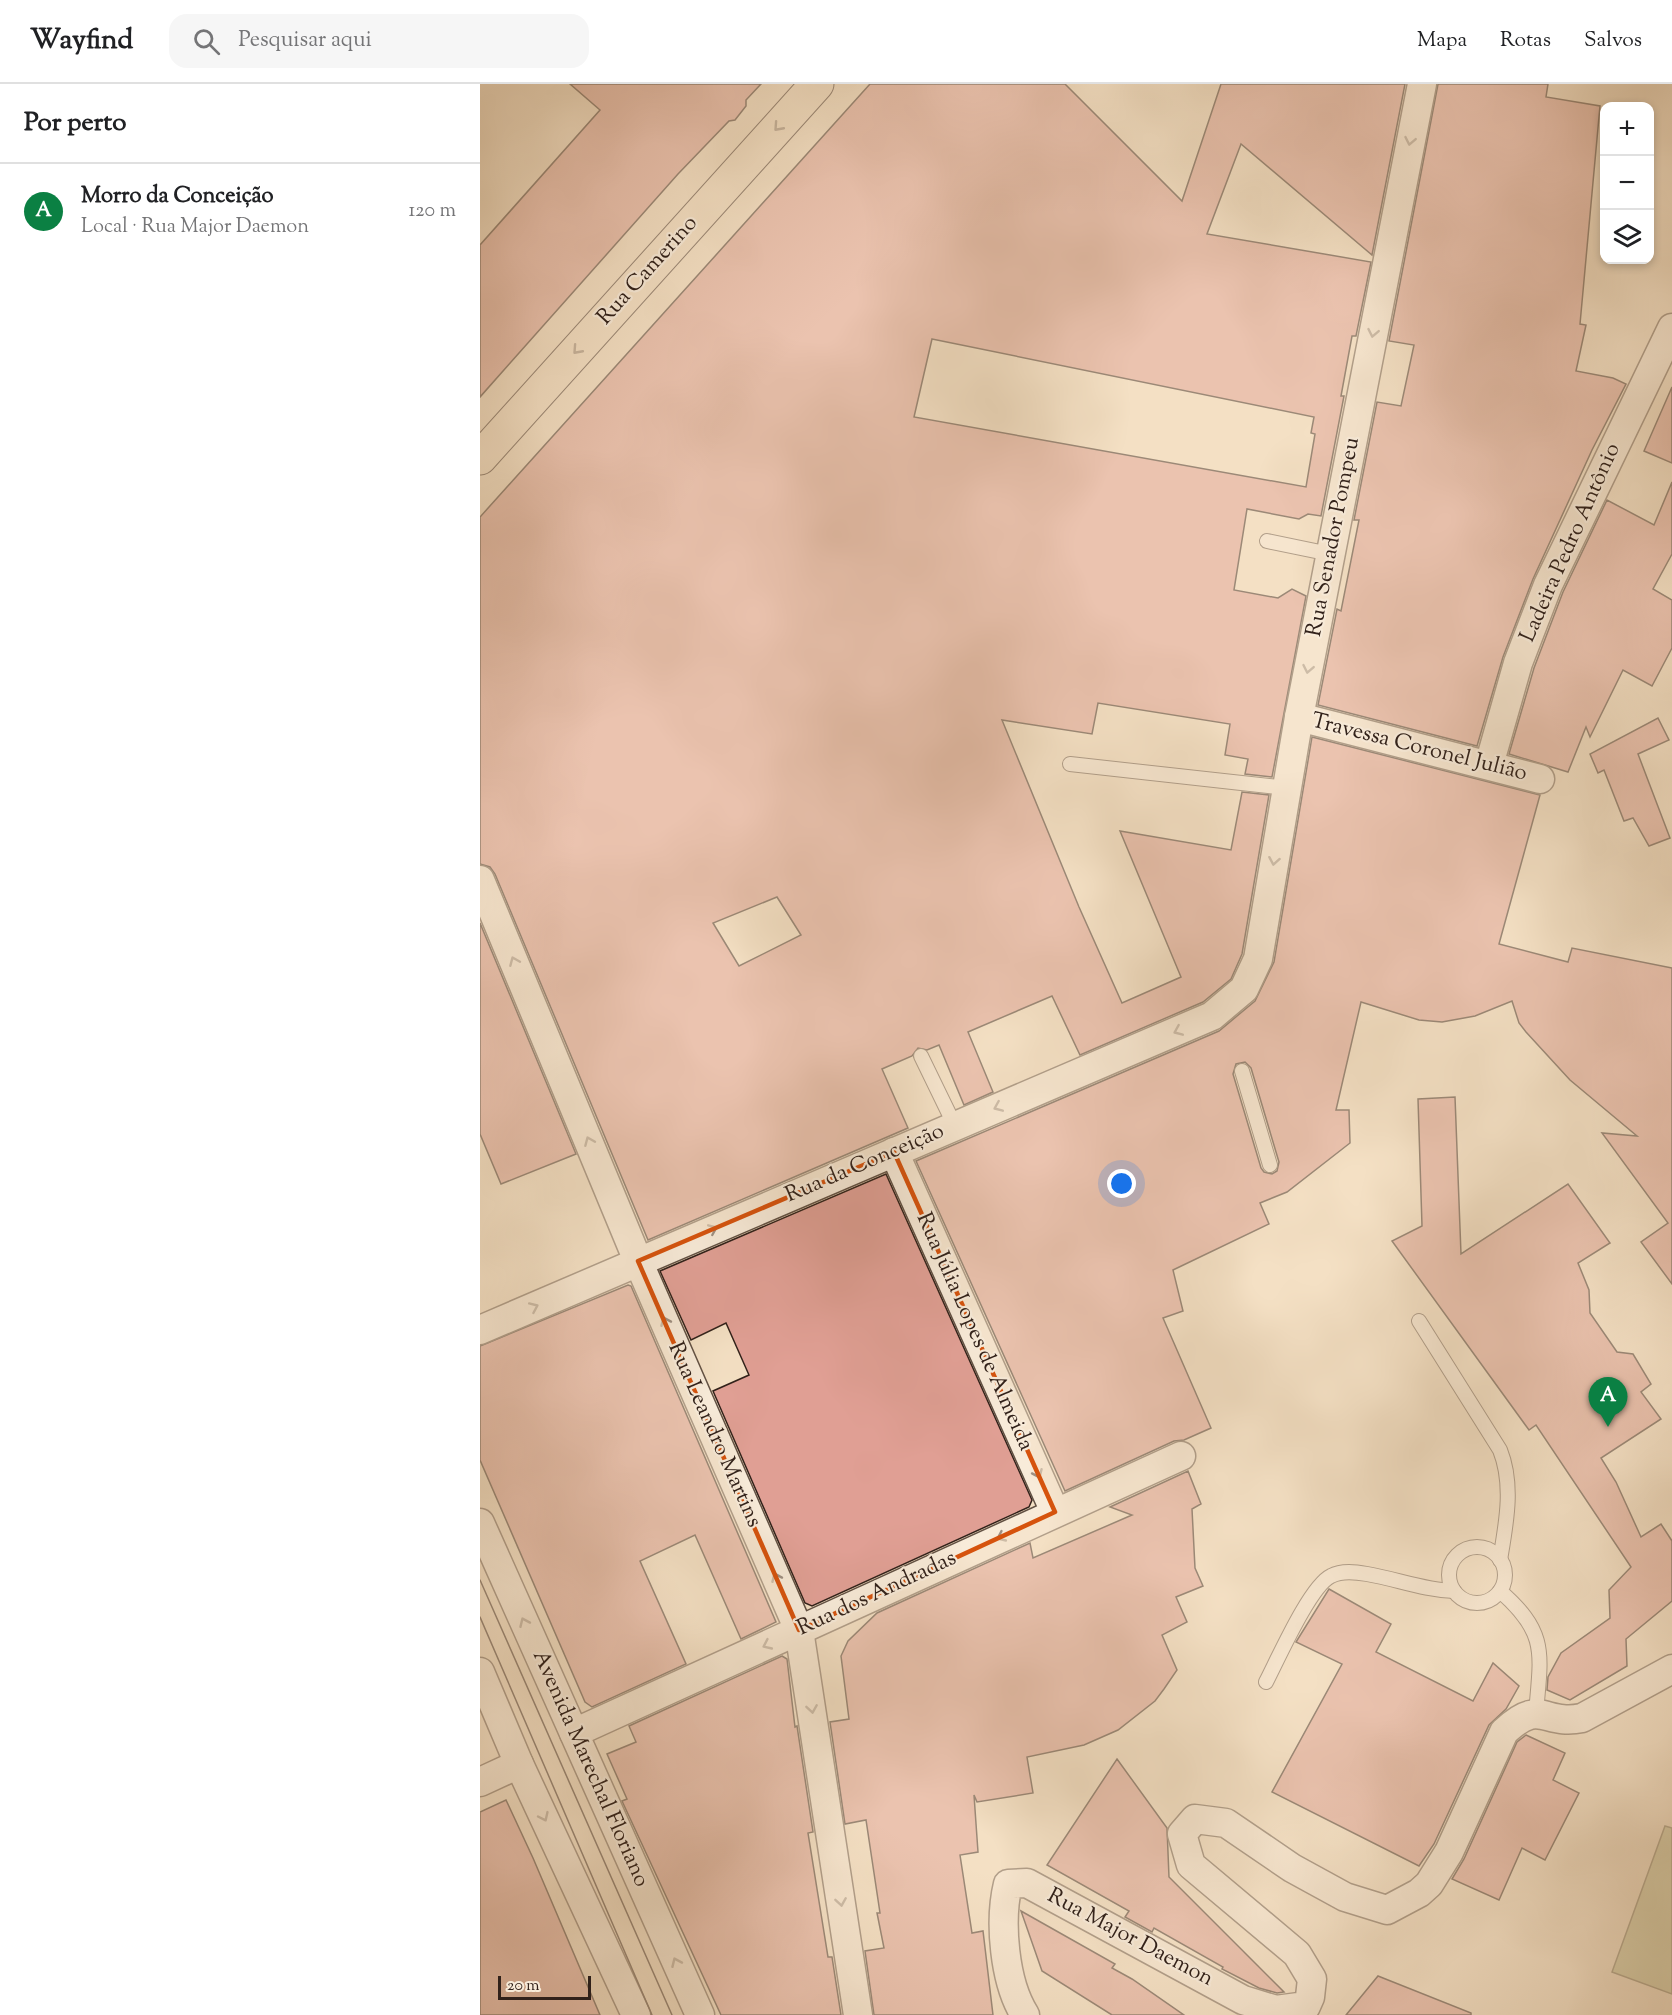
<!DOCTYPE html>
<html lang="pt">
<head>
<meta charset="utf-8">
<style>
  :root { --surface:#fff; --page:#f6f6f6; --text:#202124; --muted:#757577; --line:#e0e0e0; --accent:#0b8043 }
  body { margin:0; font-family:"Sorts Mill Goudy",serif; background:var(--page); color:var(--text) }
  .controls { position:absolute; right:18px; top:18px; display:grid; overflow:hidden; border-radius:12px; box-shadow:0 3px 9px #0003 }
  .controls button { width:54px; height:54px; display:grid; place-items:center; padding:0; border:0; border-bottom:2px solid var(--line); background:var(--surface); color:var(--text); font:30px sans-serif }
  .scale { position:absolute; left:18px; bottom:15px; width:93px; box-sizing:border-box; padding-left:6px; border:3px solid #31211a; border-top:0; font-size:16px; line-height:21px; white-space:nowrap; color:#31211a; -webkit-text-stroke:4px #f8ebd9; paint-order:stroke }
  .you { position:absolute; left:642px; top:1100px; width:21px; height:21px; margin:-15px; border:4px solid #fff; border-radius:50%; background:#1a73e8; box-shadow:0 0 0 9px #1a73e833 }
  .badge { display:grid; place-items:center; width:39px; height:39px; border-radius:50%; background:var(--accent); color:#fff; font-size:20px; font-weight:700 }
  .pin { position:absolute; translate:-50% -50px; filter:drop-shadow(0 2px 3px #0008) }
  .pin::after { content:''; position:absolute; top:32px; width:21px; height:18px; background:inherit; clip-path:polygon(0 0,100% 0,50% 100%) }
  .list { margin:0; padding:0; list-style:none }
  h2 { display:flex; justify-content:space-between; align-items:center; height:78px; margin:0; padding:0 24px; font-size:26px }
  h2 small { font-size:20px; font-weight:400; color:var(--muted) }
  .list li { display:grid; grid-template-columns:39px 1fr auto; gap:18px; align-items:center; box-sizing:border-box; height:96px; padding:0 24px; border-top:2px solid var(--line) }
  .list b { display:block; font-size:22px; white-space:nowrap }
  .list p { margin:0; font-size:20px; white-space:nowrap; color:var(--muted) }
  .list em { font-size:20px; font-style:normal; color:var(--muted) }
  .icon { flex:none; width:33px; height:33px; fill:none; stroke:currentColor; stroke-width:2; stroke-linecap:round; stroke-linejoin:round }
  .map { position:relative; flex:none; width:1192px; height:1931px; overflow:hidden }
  header { display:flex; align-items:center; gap:36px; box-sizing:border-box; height:84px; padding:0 30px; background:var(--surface); border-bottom:2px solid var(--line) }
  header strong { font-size:28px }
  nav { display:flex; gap:33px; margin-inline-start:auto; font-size:21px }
  .search { width:420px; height:54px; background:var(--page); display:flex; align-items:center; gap:15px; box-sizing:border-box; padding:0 21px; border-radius:18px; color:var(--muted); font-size:22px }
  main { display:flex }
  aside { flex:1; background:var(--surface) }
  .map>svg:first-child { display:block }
</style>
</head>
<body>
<header>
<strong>Wayfind</strong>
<div class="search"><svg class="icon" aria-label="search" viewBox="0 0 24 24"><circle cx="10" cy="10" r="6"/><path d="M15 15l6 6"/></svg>Pesquisar aqui</div>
<nav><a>Mapa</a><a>Rotas</a><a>Salvos</a></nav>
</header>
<main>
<aside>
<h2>Por perto<small></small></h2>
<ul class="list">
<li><span class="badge">A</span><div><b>Morro da Conceição</b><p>Local · Rua Major Daemon</p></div><em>120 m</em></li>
</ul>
</aside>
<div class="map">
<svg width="1192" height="1931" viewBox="0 0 1192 1931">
  <rect width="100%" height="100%" fill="#f4e0c4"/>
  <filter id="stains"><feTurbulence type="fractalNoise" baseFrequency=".00333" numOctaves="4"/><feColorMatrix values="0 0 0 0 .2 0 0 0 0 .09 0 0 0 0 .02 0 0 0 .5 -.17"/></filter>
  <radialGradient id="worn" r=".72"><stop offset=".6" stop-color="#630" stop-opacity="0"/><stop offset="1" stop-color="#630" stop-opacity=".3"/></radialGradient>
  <path fill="#c1c190" stroke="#797155" stroke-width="1.5" d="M 1185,1742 L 1192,1744 L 1192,1910 L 1132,1888 Z"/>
  <g fill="#e09f94" stroke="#31211a" stroke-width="1.5" fill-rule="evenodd">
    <path d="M 90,0 L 281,0 L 266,16 L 266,22 L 255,36 L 249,37 L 198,90 L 0,313 L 0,161 L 120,26 Z"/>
    <path d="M 390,0 L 585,0 L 702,117 L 741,0 L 925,0 L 892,171 L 761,60 L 727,150 L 891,178 L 876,252 L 872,252 L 861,312 L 864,312 L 841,432 L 828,430 L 819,435 L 767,425 L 754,506 L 798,514 L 812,505 L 826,512 L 792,693 L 765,690 L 768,675 L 745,671 L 750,640 L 618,619 L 612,650 L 522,636 L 599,823 L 642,919 L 701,893 L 640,747 L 751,766 L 762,708 L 789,711 L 762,870 L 751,895 L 723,918 L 600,971 L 572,912 L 488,948 L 513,1008 L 484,1021 L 459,961 L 447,966 L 438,964 L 432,972 L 402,985 L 428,1044 L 168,1156 L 15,790 L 10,783 L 0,780 L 0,433 ZM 452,255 L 834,333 L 831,349 L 835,350 L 826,403 L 434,333 ZM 297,813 L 321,851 L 259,882 L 233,839 Z"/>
    <path d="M 958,0 L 1068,0 L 1066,13 L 1120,22 L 1100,240 L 1106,241 L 1096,287 L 1133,294 L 1146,300 L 1112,366 L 1053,495 L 1023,573 L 997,662 L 838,621 L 857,525 L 861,527 L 879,436 L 874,436 L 897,318 L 921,322 L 934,261 L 909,257 Z"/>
    <path d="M 1192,303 L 1192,379 L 1164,367 Z"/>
    <path d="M 1192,398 L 1192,470 L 1173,505 L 1192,516 L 1192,564 L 1172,602 L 1143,586 L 1110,653 L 1106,643 L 1088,688 L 1029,670 L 1054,584 L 1083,508 L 1127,416 L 1174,441 Z"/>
    <path d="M 1178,634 L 1189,656 L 1158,670 L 1190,754 L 1169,762 L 1153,734 L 1144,737 L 1124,686 L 1118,689 L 1110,670 Z"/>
    <path d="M 832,653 L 1060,711 L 1019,860 L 1088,878 L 1092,864 L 1192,884 L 1192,1200 L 1161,1158 L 1188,1139 L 1122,1049 L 1157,1052 L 1090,996 L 1046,948 L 1039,939 L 1032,917 L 995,932 L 962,938 L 939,936 L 881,918 L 856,1026 L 869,1026 L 870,1059 L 807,1108 L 780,1119 L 789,1140 L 693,1186 L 703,1227 L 683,1234 L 731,1344 L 704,1356 L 694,1357 L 585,1407 L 436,1077 L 739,947 L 775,917 L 794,878 ZM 765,978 L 771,984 L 799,1078 L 797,1087 L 792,1090 L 784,1088 L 781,1084 L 753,990 L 756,980 Z"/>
    <path d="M 0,839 L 96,1070 L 21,1100 L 0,1050 Z"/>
    <path d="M 975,1013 L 981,1170 L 1088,1100 L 1130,1159 L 1098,1179 L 1109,1206 L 1110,1229 L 1137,1268 L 1153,1270 L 1171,1300 L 1161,1308 L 1181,1335 L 1121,1374 L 1136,1398 L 1161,1453 L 1181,1440 L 1192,1457 L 1192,1517 L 1146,1555 L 1147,1582 L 1090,1616 L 1067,1606 L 1068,1593 L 1081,1569 L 1130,1534 L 1129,1506 L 1151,1483 L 1056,1341 L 1049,1346 L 912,1157 L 942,1142 L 938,1015 Z"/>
    <path d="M 406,1090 L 552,1416 L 549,1423 L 332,1522 L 325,1519 L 233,1307 L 269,1291 L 246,1239 L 211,1256 L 180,1187 Z"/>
    <path d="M 148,1201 L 151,1202 L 296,1538 L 261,1555 L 215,1451 L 160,1477 L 206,1580 L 112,1623 L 105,1618 L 0,1376 L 0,1262 Z"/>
    <path d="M 708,1387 L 721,1420 L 712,1425 L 715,1484 L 723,1502 L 696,1513 L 707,1538 L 682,1551 L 697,1586 L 684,1605 L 675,1617 L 638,1646 L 604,1661 L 547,1673 L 553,1709 L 497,1718 L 494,1711 L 498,1768 L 480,1771 L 492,1849 L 503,1847 L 513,1931 L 394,1931 L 385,1867 L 404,1864 L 397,1829 L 400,1829 L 386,1736 L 365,1740 L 350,1638 L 369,1635 L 361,1572 L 368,1557 L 397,1529 L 550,1459 L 553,1474 L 652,1431 L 630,1423 Z"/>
    <path d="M 849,1505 L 911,1540 L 896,1568 L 993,1617 L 1013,1579 L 1039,1602 L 1026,1625 L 1009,1641 L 954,1760 L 939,1782 L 792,1708 L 862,1580 L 816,1558 Z"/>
    <path d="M 302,1572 L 307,1575 L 315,1643 L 317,1642 L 333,1748 L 328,1749 L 348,1873 L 352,1873 L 361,1931 L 241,1931 L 142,1717 L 147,1715 L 127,1670 L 156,1658 L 149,1642 Z"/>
    <path d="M 1046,1651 L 1085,1669 L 1073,1696 L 1099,1709 L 1065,1776 L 1042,1764 L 1019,1816 L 972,1795 L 984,1775 L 1037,1658 Z"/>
    <path d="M 637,1675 L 687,1744 L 689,1793 L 804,1908 L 797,1909 L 779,1904 L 742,1885 L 743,1883 L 674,1844 L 672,1848 L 645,1833 L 649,1827 L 567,1781 Z"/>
    <path d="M 26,1716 L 53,1774 L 120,1931 L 0,1931 L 0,1728 Z"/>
    <path d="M 541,1827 L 635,1880 L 632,1884 L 652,1895 L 704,1931 L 632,1931 L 562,1887 Z"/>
    <path d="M 898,1892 L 991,1929 L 991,1931 L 866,1931 Z"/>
  </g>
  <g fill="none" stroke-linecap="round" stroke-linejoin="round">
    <defs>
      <g id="lane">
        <path d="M 787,457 L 850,470"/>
        <path d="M 590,680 L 807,704"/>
        <path d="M 441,972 L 475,1042"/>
        <path d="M 762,987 L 790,1081"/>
        <path d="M 939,1237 L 1020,1366 C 1034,1401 1026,1440 1020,1476"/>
        <circle cx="997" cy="1491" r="28"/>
        <path d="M 1020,1507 C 1068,1549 1061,1569 1056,1629"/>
        <path d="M 786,1598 C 798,1575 830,1502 851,1492 C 862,1486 876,1488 887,1490 C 917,1495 943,1506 974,1507"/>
      </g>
      <g id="street">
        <path d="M 819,633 L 1060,695"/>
        <path d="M 1009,681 L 1038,579 L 1068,501 L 1192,244"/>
        <path d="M 0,796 L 158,1177 L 319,1546 L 378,1931"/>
        <path d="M 414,1068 L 575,1428"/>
        <path d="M 0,1246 L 732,932 L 764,905 L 778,875 L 819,633 L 942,0"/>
        <path d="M 0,1439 L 220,1931"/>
        <path d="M 0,1588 L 39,1680 L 156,1931"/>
        <path d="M 94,1649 L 701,1372"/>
        <path d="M 0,1698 L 39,1680"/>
        <path d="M 545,1931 C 524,1898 519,1837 528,1800 L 547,1799 L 763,1916 L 796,1926 L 826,1922 L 830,1913 L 832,1895 L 817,1870 L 711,1781 L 702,1750 L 715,1735 L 746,1739 L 812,1784 L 865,1813 L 907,1826 L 939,1809 L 949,1800 L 969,1768 L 1024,1648 C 1061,1613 1063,1642 1102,1634 L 1192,1585"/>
      </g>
      <path id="primary" d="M 0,374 L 337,0"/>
    </defs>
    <use href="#lane" stroke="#625144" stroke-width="16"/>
    <use href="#street" stroke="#625144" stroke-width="31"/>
    <use href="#primary" stroke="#31211a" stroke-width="35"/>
    <use href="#lane" stroke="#f8ebd9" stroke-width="14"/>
    <use href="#street" stroke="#f8ebd9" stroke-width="28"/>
    <use href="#primary" stroke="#f4e0c4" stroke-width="33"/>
    <g stroke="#31211a" stroke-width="1.5">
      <path d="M 0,1496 L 192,1931"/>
      <path d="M 0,1533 L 172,1931"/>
    </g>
  </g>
  <defs><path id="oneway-chevron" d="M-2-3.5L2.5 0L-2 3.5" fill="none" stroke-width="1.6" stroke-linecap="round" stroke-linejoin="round" transform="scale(1.5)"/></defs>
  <g stroke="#92806f">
    <use href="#oneway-chevron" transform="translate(298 43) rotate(132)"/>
    <use href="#oneway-chevron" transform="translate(97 266) rotate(132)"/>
  </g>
  <g stroke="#9e9083">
    <use href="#oneway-chevron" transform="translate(930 57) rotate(101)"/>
    <use href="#oneway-chevron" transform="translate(893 249) rotate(101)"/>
    <use href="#oneway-chevron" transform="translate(828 585) rotate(101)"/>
    <use href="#oneway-chevron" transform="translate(794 777) rotate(100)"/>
    <use href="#oneway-chevron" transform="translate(34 877) rotate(-113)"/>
    <use href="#oneway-chevron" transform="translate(698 947) rotate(157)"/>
    <use href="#oneway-chevron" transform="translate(518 1023) rotate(157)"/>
    <use href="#oneway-chevron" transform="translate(109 1057) rotate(-113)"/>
    <use href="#oneway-chevron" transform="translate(233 1145) rotate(-23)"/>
    <use href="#oneway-chevron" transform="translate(54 1223) rotate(-24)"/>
    <use href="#oneway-chevron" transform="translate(185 1237) rotate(-114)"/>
    <use href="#oneway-chevron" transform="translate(558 1390) rotate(66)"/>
    <use href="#oneway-chevron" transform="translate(521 1453) rotate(155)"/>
    <use href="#oneway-chevron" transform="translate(296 1493) rotate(-114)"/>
    <use href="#oneway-chevron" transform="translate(44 1538) rotate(-114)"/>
    <use href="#oneway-chevron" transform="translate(287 1561) rotate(155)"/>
    <use href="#oneway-chevron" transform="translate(332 1625) rotate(81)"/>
    <use href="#oneway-chevron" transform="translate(64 1733) rotate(65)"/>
    <use href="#oneway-chevron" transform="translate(361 1818) rotate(81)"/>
    <use href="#oneway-chevron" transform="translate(196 1878) rotate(-114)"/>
  </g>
  <path d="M0 0H1192V1931H0ZM 414,1068 L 575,1428 L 319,1546 L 158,1177 Z" fill="#f4e0c4" fill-opacity=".55" fill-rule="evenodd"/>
  <path fill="none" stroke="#d6530d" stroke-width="4.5" stroke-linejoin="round" d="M 414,1068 L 575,1428 L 319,1546 L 158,1177 Z"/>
  <g text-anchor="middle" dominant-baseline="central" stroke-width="4.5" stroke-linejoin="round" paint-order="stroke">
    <g font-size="22" fill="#31211a" stroke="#f8ebd9">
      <text transform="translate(168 187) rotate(-48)">Rua Camerino</text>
      <text transform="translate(854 453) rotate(-79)">Rua Senador Pompeu</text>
      <text transform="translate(1091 459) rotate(-66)">Ladeira Pedro Antônio</text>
      <text transform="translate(939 664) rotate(14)">Travessa Coronel Julião</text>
      <text transform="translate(385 1080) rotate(-23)">Rua da Conceição</text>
      <text transform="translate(494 1248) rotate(66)">Rua Júlia Lopes de Almeida</text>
      <text transform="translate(234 1351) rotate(66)">Rua Leandro Martins</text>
      <text transform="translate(397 1510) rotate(-25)">Rua dos Andradas</text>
      <text transform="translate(110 1685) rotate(66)">Avenida Marechal Floriano</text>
      <text transform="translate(650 1854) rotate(28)">Rua Major Daemon</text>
    </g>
  </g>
  <rect width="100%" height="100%" filter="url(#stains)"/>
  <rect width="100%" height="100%" fill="url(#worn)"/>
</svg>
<div class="controls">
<button>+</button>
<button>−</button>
<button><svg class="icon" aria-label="layers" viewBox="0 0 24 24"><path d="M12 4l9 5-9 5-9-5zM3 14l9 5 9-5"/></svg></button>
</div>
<div class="scale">20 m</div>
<div class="you"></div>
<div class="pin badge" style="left:1128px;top:1343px">A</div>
</div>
</main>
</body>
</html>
